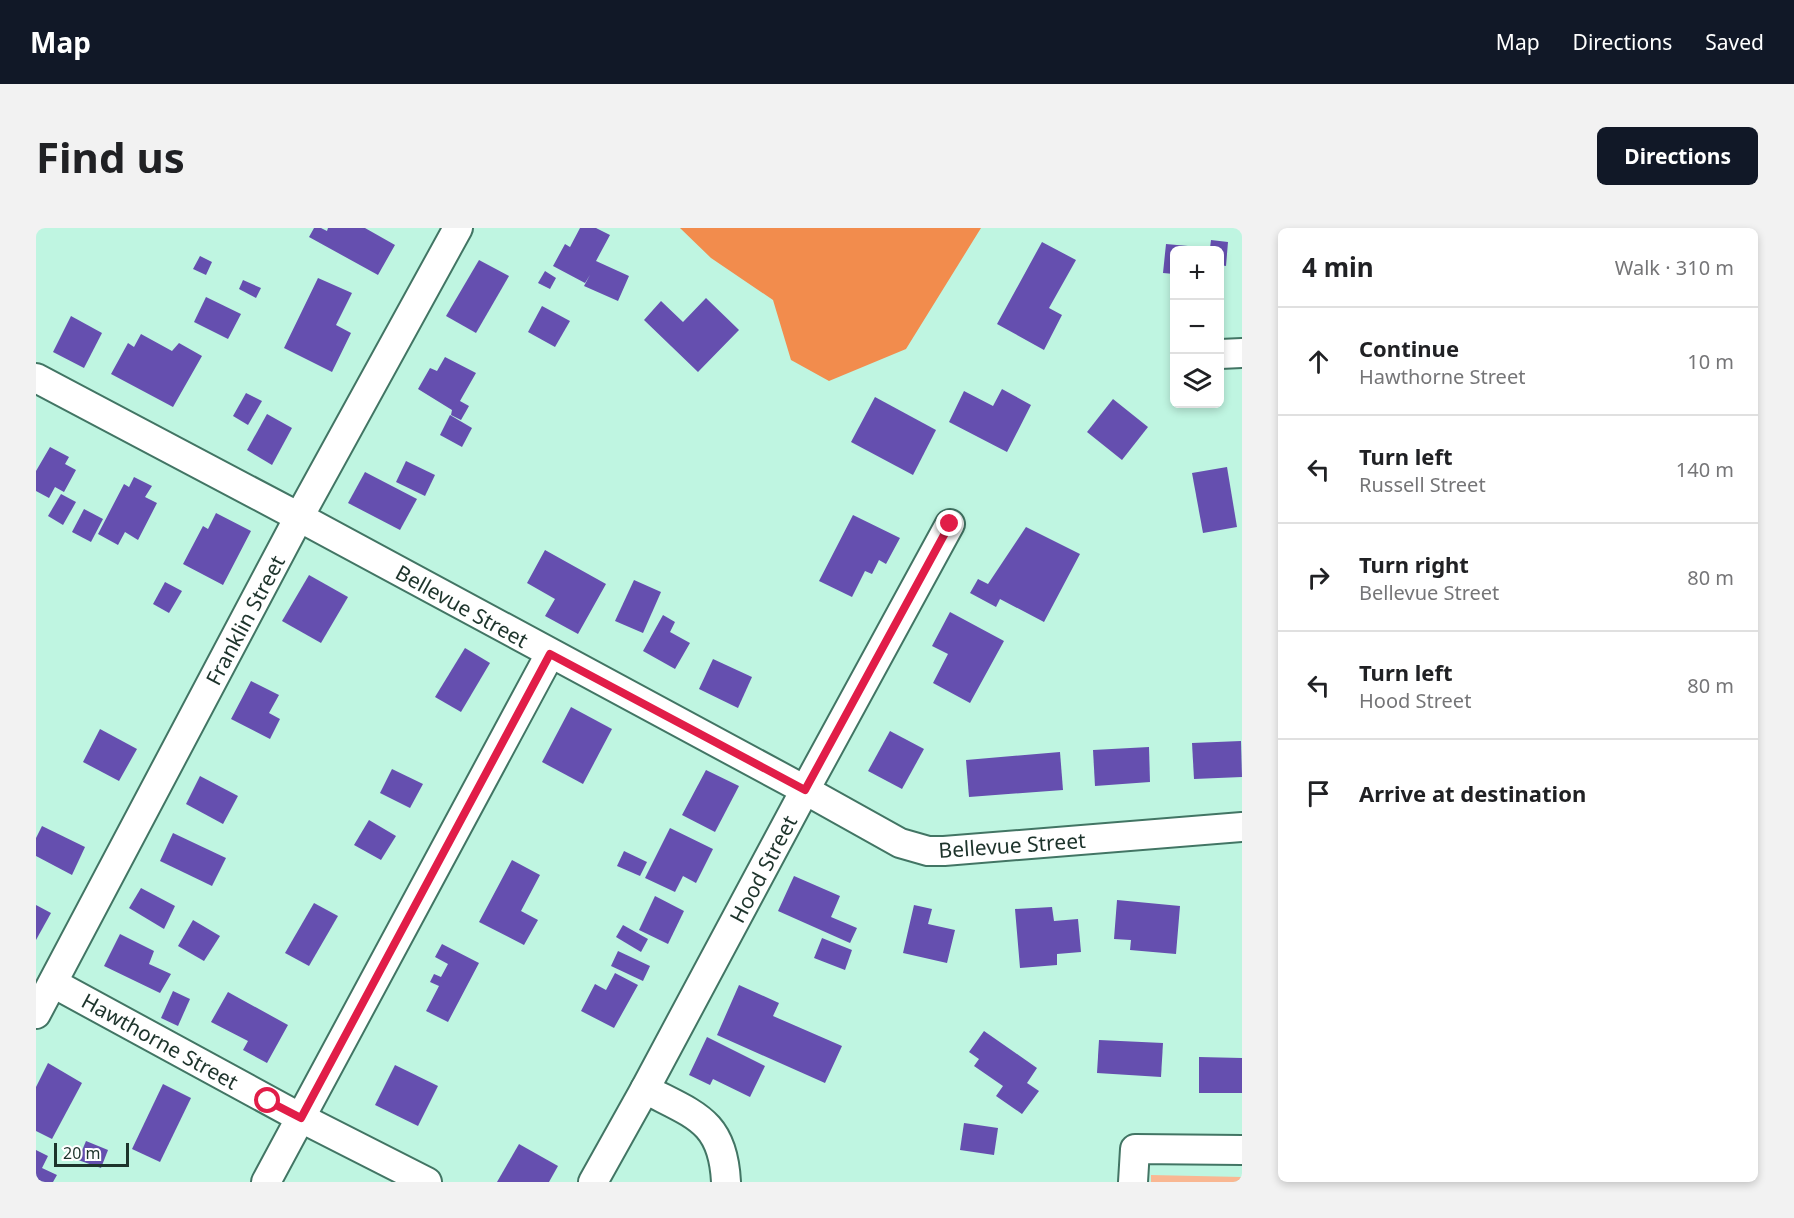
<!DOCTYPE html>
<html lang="en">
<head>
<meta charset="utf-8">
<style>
  :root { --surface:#fff; --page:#f2f2f2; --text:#202124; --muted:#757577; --line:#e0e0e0; --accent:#111827 }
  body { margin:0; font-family:"Noto Sans",sans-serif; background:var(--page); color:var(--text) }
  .controls { position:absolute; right:18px; top:18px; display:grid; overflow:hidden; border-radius:9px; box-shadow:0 3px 9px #0003 }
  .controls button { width:54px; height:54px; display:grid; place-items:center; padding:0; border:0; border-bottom:2px solid var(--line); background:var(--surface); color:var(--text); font:30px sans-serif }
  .scale { position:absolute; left:18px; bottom:15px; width:75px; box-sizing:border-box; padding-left:6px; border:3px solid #1d332b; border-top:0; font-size:16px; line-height:21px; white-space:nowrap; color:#1d332b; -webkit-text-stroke:4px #fff; paint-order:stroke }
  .stop { position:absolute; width:18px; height:18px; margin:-14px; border:4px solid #e11d48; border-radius:50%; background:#fff }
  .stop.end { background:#e11d48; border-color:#fff; box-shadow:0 2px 6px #0008 }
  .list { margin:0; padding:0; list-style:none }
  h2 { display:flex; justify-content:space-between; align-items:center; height:78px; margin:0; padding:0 24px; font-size:26px }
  h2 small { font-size:20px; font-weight:400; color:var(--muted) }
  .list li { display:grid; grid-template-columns:39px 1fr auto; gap:18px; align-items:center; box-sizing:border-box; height:108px; padding:0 24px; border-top:2px solid var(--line) }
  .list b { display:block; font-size:22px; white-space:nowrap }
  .list p { margin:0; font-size:20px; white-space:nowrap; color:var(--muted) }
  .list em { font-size:20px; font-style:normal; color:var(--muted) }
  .icon { flex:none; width:33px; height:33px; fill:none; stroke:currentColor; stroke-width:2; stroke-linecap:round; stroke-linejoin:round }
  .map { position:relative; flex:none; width:1206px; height:954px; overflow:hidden; border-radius:9px }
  header { display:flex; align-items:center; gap:36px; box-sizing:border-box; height:84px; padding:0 30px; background:var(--accent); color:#fff }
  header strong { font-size:28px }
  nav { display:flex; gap:33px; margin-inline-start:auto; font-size:21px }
  .intro { display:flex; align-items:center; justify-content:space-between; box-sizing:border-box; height:144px; padding:0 36px }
  h1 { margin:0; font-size:42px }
  .button { padding:15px 27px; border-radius:9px; background:var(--accent); color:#fff; font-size:21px; font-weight:700 }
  main { display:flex; gap:36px; padding:0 36px }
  aside { flex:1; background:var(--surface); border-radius:9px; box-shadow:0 3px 9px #0003 }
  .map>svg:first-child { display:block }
</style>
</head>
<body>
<header>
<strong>Map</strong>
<nav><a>Map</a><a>Directions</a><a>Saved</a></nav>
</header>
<div class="intro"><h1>Find us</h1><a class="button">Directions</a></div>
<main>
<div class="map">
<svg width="1206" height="954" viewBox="0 0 1206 954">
  <rect width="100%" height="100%" fill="#bff5e1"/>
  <path fill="#f9b792" d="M 1115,947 L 1206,949 L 1206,954 L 1115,954 Z"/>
  <path fill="#f28c4d" d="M 644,0 L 945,0 L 870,121 L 793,153 L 755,132 L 737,72 L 675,30 Z"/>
  <g fill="#654faf">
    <path d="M 278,0 L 285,0 L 291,3 L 292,0 L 329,0 L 359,17 L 342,47 L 273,9 Z"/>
    <path d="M 544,0 L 560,0 L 574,7 L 560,33 L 593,48 L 582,73 L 548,58 L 554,47 L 549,55 L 517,38 L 529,16 L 534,19 Z"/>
    <path d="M 1175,12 L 1192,14 L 1190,38 L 1184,37 L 1184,22 L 1138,22 L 1138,46 L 1127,45 L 1130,16 L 1174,20 Z"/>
    <path d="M 1006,14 L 1040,32 L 1013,80 L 1026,87 L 1008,122 L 961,96 Z"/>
    <path d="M 164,28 L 176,34 L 170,47 L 157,41 Z"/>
    <path d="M 443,32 L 473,48 L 440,105 L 410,88 Z"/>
    <path d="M 509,43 L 520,50 L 514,61 L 502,55 Z"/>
    <path d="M 282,50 L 316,65 L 300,97 L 315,105 L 296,144 L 248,120 Z"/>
    <path d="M 207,52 L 225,60 L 220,70 L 203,61 Z"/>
    <path d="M 170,69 L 205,86 L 192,111 L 158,94 Z"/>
    <path d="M 670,70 L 703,102 L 662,144 L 608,92 L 625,73 L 647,94 Z"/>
    <path d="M 506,78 L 534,93 L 519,119 L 492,104 Z"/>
    <path d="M 35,88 L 66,105 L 48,140 L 17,124 Z"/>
    <path d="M 105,106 L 136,123 L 143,115 L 166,128 L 137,179 L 75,146 L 92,115 L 98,119 Z"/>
    <path d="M 409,129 L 440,145 L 424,173 L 433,178 L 425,192 L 415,187 L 416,182 L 382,161 L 394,140 L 401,143 Z"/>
    <path d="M 966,161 L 995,177 L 971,224 L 913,194 L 928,163 L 957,178 Z"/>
    <path d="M 210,165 L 226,173 L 212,197 L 197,188 Z"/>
    <path d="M 839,169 L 900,202 L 877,247 L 815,214 Z"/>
    <path d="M 1077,171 L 1112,199 L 1086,232 L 1051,204 Z"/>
    <path d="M 231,186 L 256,200 L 236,237 L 211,222 Z"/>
    <path d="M 414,187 L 436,200 L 426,219 L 404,207 Z"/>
    <path d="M 14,219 L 33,229 L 29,236 L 40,242 L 28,264 L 19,259 L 13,270 L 0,263 L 0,243 Z"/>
    <path d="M 370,233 L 399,247 L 389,268 L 360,254 Z"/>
    <path d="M 1191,239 L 1201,299 L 1167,305 L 1156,245 Z"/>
    <path d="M 329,244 L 381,271 L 364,302 L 312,275 Z"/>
    <path d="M 98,249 L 116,258 L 109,269 L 121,275 L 102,312 L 89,304 L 82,317 L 62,306 L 88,256 L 93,259 Z"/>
    <path d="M 25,266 L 40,274 L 27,297 L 12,288 Z"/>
    <path d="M 48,281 L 67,291 L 55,314 L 36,304 Z"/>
    <path d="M 180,285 L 215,303 L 187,357 L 147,336 L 167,298 L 172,301 Z"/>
    <path d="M 817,287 L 864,310 L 850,336 L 843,332 L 836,346 L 829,343 L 816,369 L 783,353 Z"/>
    <path d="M 990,299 L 1044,326 L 1008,394 L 964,371 L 960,379 L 934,365 L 942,351 L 952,356 Z"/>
    <path d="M 509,322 L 570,356 L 542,406 L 509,388 L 519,371 L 491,355 Z"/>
    <path d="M 273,347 L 312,369 L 285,415 L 246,393 Z"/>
    <path d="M 598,352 L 625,364 L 607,405 L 579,393 Z"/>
    <path d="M 129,354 L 146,363 L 133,385 L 117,376 Z"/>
    <path d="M 914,384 L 968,413 L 934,475 L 897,455 L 912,426 L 896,418 Z"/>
    <path d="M 627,387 L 639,394 L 634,404 L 654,415 L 639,441 L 607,423 Z"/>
    <path d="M 429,420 L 454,435 L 425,484 L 399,469 Z"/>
    <path d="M 677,431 L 716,449 L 702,480 L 663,461 Z"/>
    <path d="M 215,453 L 243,467 L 233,485 L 244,491 L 234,511 L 195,491 Z"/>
    <path d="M 535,479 L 576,501 L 547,556 L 506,534 Z"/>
    <path d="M 64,501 L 101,521 L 83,553 L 47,534 Z"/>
    <path d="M 854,503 L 888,521 L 866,561 L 832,543 Z"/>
    <path d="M 1205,513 L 1206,549 L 1158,551 L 1156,515 Z"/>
    <path d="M 1113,519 L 1114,554 L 1059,558 L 1057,522 Z"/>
    <path d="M 1024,524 L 1027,562 L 933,569 L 930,532 Z"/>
    <path d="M 356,541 L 387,556 L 374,580 L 344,565 Z"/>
    <path d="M 670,542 L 703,558 L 679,604 L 646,587 Z"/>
    <path d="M 164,548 L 202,568 L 187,596 L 150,576 Z"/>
    <path d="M 333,592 L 360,608 L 345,632 L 318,617 Z"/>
    <path d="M 6,598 L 49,619 L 36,647 L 0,628 L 0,610 Z"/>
    <path d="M 634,600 L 677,621 L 660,655 L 647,648 L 639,664 L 609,650 Z"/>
    <path d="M 137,605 L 190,630 L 176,658 L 124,633 Z"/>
    <path d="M 588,623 L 611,634 L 604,648 L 581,638 Z"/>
    <path d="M 476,632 L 504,647 L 485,683 L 502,692 L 488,717 L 443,694 Z"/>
    <path d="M 758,648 L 804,668 L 795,689 L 821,700 L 814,715 L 742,683 Z"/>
    <path d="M 105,660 L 139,678 L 128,701 L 93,680 Z"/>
    <path d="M 619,668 L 648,683 L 632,716 L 603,702 Z"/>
    <path d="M 1081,672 L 1144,678 L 1140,726 L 1094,722 L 1095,712 L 1078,711 Z"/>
    <path d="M 278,675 L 302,688 L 273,738 L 249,725 Z"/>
    <path d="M 0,677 L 15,685 L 0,712 Z"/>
    <path d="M 878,677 L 896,681 L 892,696 L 919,702 L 911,735 L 867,725 Z"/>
    <path d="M 1016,679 L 1018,693 L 1042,691 L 1045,724 L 1021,726 L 1021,737 L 984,740 L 979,681 Z"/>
    <path d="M 157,692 L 184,708 L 168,733 L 142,718 Z"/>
    <path d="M 587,697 L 612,711 L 605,724 L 580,709 Z"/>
    <path d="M 84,706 L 118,723 L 113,736 L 135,746 L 124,765 L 68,738 Z"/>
    <path d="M 786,710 L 816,722 L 809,742 L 778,730 Z"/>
    <path d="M 406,716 L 443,735 L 412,794 L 390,783 L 403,758 L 394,754 L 398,746 L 405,749 L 412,736 L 399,729 Z"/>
    <path d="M 582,723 L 614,738 L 607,753 L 575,738 Z"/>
    <path d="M 579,745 L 602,757 L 578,800 L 545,783 L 559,756 L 570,762 Z"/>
    <path d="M 703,757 L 743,775 L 737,788 L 806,818 L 789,855 L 681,807 Z"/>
    <path d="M 137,763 L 154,771 L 142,798 L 125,790 Z"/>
    <path d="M 192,764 L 252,797 L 231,835 L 207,822 L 212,813 L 175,794 Z"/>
    <path d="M 948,803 L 1001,840 L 991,855 L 1003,863 L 986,886 L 960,868 L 967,858 L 938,838 L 943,831 L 933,824 Z"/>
    <path d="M 671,809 L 729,838 L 714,869 L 677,851 L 674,857 L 653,847 Z"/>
    <path d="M 1063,812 L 1127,815 L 1125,849 L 1061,845 Z"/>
    <path d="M 1163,829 L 1206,830 L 1206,865 L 1163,865 Z"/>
    <path d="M 12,835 L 46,855 L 16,911 L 0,903 L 0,859 Z"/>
    <path d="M 359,837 L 402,858 L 382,898 L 339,877 Z"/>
    <path d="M 127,856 L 155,870 L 124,934 L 96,921 Z"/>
    <path d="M 928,895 L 962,900 L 958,927 L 924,922 Z"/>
    <path d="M 50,913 L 72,922 L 65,940 L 42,932 Z"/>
    <path d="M 483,916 L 522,938 L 513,954 L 461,954 Z"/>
    <path d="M 0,922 L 12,928 L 6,940 L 21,947 L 17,954 L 0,954 Z"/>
  </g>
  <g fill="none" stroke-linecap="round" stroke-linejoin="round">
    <defs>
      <g id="minor">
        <path d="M 1184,126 L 1206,125"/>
        <path d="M 0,150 L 263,289 L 769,562 L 864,615 L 892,623 L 908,623 L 1206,599"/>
        <path d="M 17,755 L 265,890 L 391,954"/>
        <path d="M 0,786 L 263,289 L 422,0"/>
        <path d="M 609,861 C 658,887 687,892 690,954"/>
        <path d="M 230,954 L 514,426"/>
        <path d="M 557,954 L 609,861 L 769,562 L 914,296"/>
        <path d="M 1097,954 L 1099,921 L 1206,922"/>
      </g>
    </defs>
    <use href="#minor" stroke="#427564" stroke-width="32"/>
    <use href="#minor" stroke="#fff" stroke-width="28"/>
  </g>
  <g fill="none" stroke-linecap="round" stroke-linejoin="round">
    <path stroke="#e11d48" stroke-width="8" d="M 232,873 L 265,890 L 514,426 L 769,562 L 914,296"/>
  </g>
  <g text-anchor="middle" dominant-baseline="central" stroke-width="6" stroke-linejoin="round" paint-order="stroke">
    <g font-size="21" fill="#1d332b" stroke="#fff">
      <text transform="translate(426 378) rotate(29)">Bellevue Street</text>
      <text transform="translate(209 392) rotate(-62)">Franklin Street</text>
      <text transform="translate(976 617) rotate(-4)">Bellevue Street</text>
      <text transform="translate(727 641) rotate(-62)">Hood Street</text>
      <text transform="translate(124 813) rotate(29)">Hawthorne Street</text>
    </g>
  </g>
</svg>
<div class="controls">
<button>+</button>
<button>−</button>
<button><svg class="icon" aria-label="layers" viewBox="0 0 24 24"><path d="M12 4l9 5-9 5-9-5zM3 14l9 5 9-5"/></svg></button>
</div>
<div class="scale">20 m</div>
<div class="stop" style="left:232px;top:873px"></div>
<div class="stop end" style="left:914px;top:296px"></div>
</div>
<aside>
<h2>4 min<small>Walk · 310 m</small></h2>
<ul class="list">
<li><svg class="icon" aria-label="ahead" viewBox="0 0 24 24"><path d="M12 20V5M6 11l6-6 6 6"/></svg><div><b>Continue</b><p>Hawthorne Street</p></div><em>10 m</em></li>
<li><svg class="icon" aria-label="left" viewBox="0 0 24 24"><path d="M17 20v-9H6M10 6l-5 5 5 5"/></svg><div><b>Turn left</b><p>Russell Street</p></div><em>140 m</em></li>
<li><svg class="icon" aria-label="right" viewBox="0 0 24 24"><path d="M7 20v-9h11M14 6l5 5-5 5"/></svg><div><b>Turn right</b><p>Bellevue Street</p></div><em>80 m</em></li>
<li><svg class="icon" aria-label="left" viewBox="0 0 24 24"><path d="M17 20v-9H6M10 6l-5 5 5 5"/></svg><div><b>Turn left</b><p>Hood Street</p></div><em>80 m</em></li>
<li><svg class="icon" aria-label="arrive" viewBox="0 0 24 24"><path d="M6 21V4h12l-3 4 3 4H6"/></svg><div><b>Arrive at destination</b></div></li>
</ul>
</aside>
</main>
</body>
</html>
